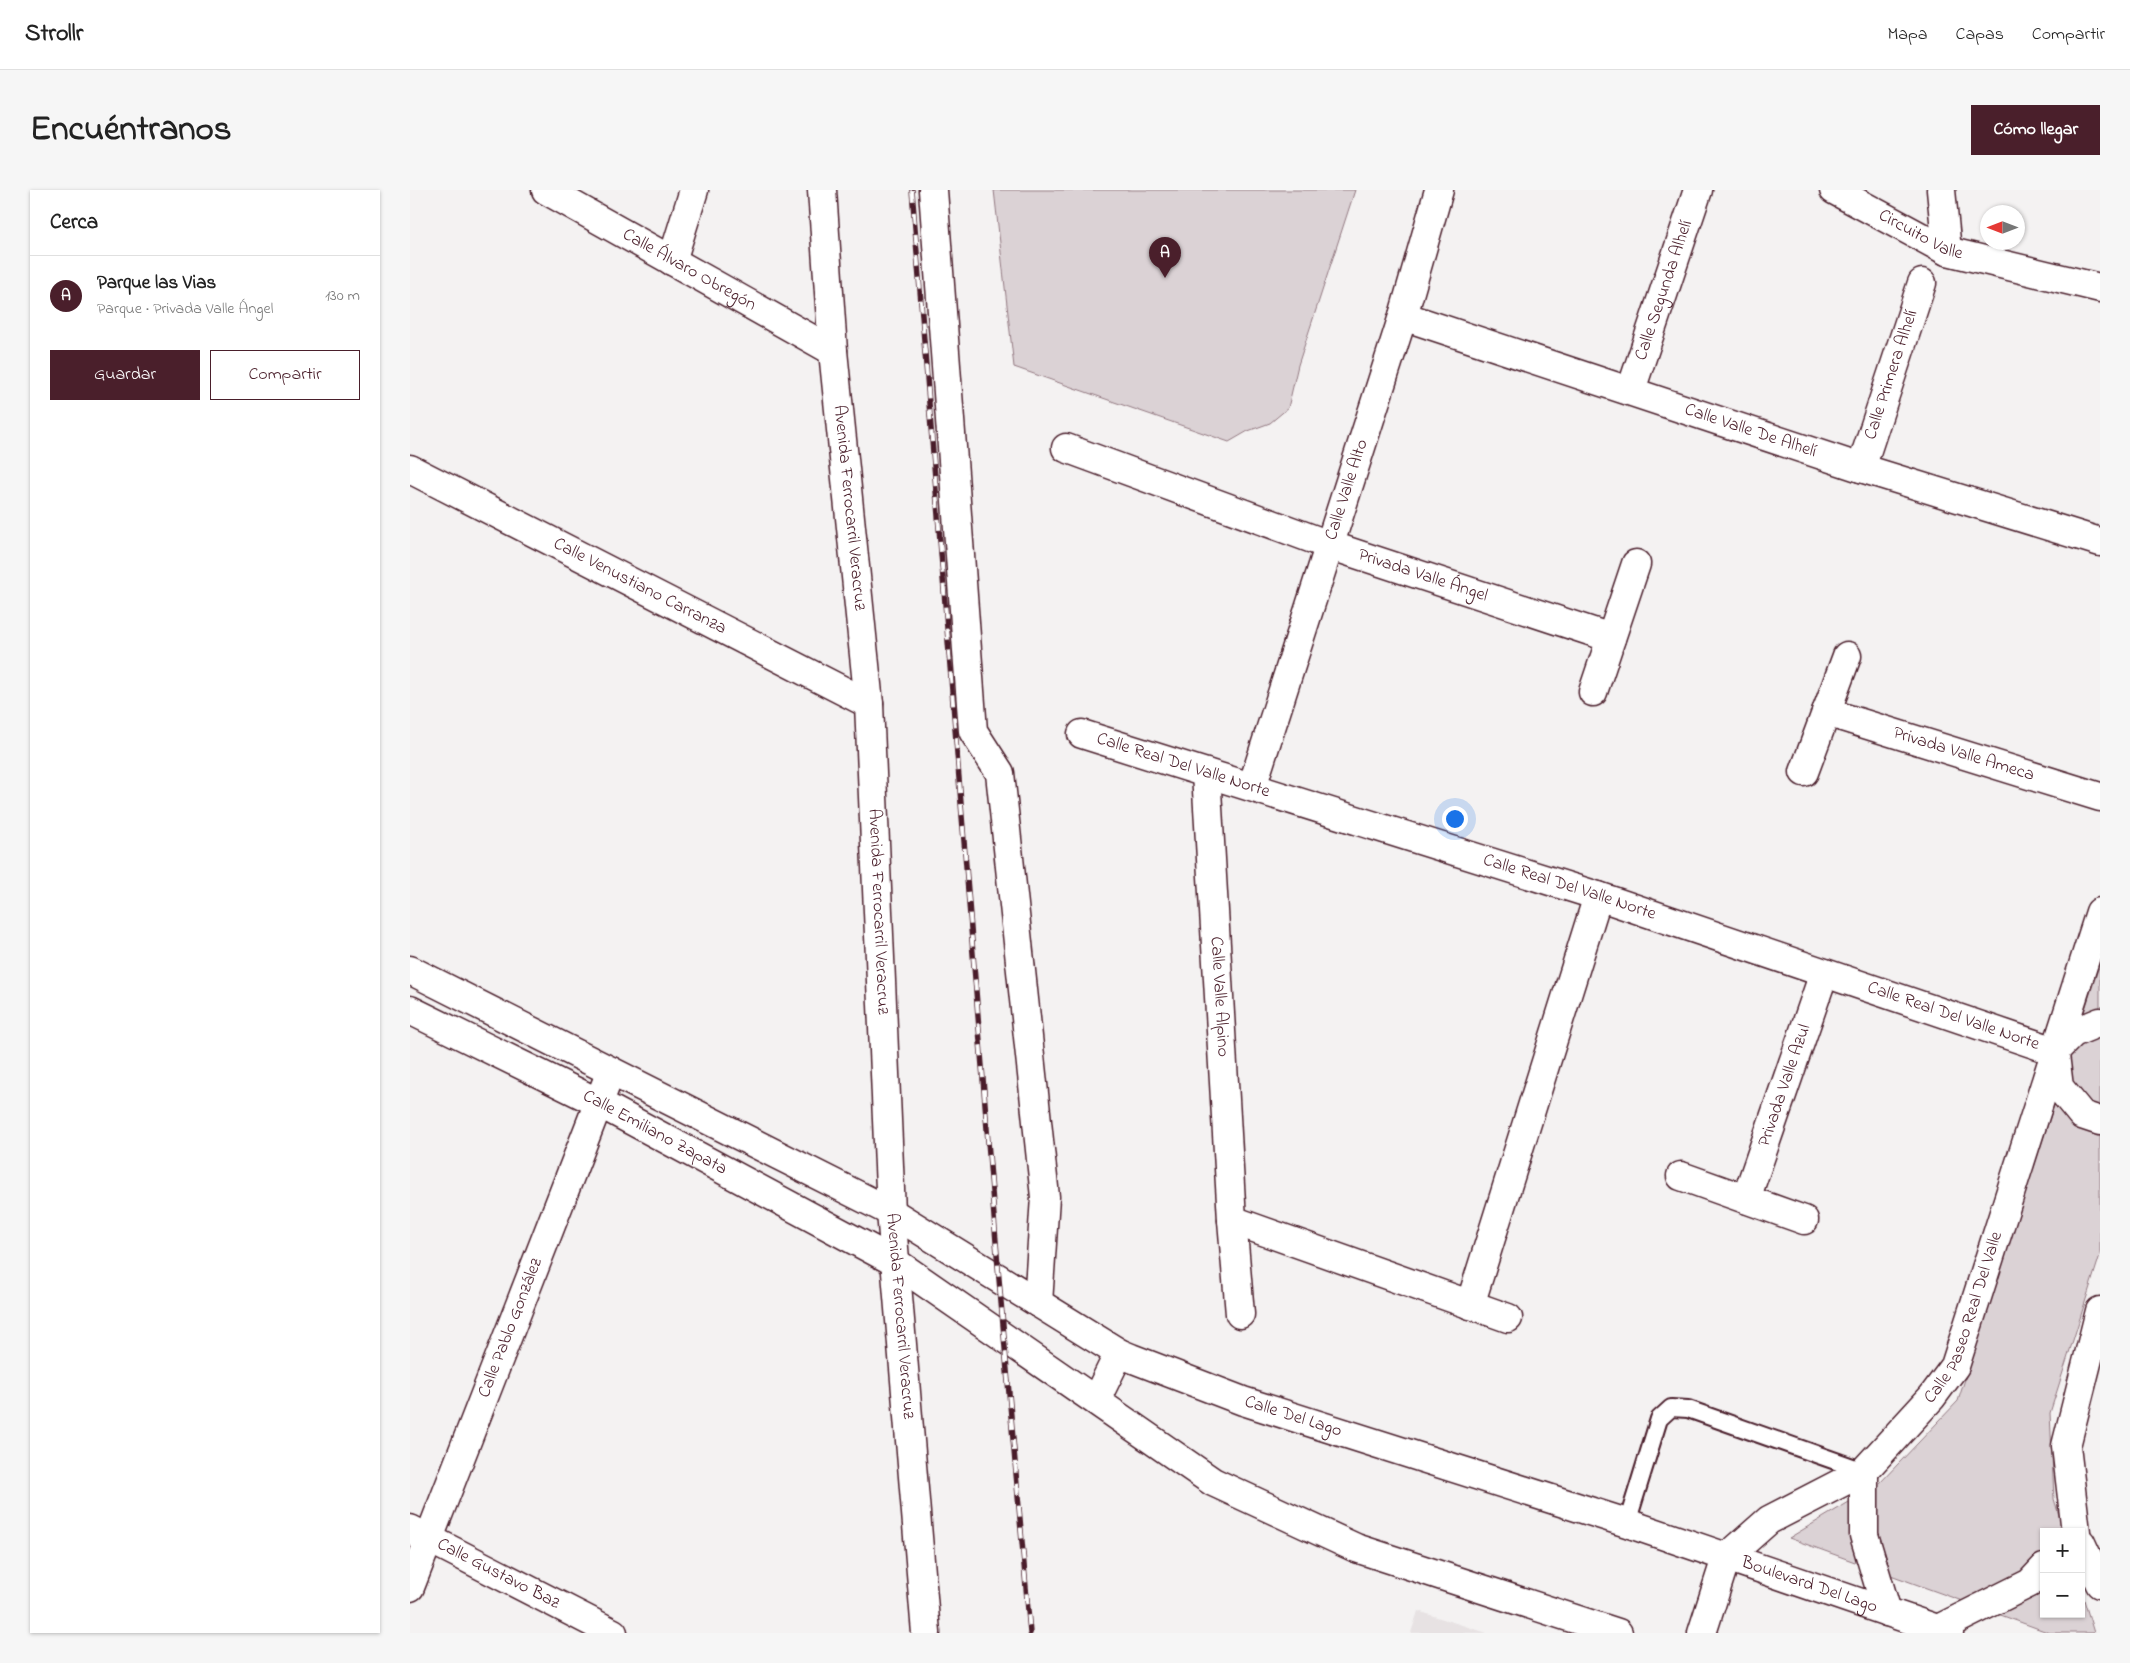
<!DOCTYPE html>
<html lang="es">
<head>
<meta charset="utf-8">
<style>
  :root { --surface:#fff; --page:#f6f6f6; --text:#222; --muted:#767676; --line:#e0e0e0; --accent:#4a1f2b }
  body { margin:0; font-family:"Indie Flower",sans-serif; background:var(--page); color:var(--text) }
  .controls { position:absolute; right:15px; bottom:15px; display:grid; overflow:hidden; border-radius:0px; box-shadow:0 1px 4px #0004 }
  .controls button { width:45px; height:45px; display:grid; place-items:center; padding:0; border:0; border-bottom:1px solid var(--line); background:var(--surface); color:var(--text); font:25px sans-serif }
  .compass { position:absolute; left:1570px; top:15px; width:45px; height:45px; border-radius:50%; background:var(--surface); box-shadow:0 1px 4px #0004; rotate:270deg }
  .you { position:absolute; left:1044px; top:628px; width:18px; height:18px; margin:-12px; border:4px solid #fff; border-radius:50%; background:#1a73e8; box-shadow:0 0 0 8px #1a73e833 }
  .badge { display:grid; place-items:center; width:32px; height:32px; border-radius:50%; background:var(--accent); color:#fff; font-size:16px; font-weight:700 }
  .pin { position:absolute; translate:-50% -41px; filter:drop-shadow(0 1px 2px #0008) }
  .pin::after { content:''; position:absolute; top:26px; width:18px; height:15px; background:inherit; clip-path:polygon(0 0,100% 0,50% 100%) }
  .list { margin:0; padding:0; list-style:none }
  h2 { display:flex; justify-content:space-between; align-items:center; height:65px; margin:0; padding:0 20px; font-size:21px }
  h2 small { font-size:16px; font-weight:400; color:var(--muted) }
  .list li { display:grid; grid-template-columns:32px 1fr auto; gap:15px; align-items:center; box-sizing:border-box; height:80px; padding:0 20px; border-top:1px solid var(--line) }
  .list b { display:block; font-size:19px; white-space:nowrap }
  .list p { margin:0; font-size:16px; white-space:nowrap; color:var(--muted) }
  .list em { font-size:16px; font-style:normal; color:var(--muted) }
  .actions { display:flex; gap:10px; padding:15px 20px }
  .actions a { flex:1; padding:11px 0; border:1px solid var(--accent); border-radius:0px; text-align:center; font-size:18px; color:var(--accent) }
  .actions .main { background:var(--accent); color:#fff }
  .map { position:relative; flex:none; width:1690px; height:1443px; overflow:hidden; border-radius:0px }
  header { display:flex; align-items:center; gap:30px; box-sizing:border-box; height:70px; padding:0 25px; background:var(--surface); border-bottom:1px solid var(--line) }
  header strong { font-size:24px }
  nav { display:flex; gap:28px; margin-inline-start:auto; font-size:18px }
  .intro { display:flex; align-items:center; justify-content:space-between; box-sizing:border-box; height:120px; padding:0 30px }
  h1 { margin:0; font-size:35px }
  .button { padding:12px 22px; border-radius:0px; background:var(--accent); color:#fff; font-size:18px; font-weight:700 }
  main { display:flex; gap:30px; padding:0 30px }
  aside { flex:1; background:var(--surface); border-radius:0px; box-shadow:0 1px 4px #0004 }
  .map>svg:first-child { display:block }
</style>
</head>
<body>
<header>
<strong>Strollr</strong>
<nav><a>Mapa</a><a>Capas</a><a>Compartir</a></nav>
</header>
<div class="intro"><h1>Encuéntranos</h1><a class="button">Cómo llegar</a></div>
<main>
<aside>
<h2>Cerca<small></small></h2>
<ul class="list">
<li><span class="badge">A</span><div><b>Parque las Vias</b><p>Parque · Privada Valle Ángel</p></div><em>130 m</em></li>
</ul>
<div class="actions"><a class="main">Guardar</a><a>Compartir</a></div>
</aside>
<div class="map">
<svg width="1690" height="1443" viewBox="0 0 1690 1443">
  <rect width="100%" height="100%" fill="#f4f2f2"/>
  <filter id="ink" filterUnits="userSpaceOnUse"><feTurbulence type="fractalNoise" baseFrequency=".02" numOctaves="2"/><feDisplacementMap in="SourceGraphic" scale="10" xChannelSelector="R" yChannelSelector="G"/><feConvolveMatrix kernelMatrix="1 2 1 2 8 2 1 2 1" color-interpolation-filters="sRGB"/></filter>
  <g filter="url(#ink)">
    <path fill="#e7e2e3" d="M 1008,1421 L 1077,1443 L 1001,1443 Z"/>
    <g fill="#dbd2d5" stroke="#927880">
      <path d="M 584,0 L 945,0 L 888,175 L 878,218 L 860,233 L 838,241 L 819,252 L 604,177 Z"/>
      <path d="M 1690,773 L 1690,1065 L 1640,1223 L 1644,1309 L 1654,1342 L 1634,1342 L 1634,1424 L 1671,1424 L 1671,1400 L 1684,1443 L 1640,1443 L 1379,1348 L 1469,1294 L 1548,1211 Z"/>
    </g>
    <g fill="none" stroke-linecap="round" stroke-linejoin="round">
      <defs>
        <path id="service" d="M 1217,1333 L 1249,1229 L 1261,1218 L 1278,1219 L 1454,1281"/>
        <g id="minor">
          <path id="s1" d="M 136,0 L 423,161"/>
          <path d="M 523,0 L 563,541 L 590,583 L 635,1007 L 628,1113"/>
          <path id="s2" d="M 1424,0 L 1537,61 L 1690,98"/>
          <path d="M 1531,0 L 1537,61"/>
          <path d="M 262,71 L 284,0"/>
          <path id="s3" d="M 993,126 L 1451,278 L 1690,352"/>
          <path id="s4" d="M 1221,200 L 1288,0"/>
          <path id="s5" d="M 656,258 L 919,355 L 1201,448"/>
          <path id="s6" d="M 1451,278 L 1512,93"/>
          <path id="s7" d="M 0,279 L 459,514"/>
          <path d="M 1183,502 L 1226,374"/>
          <path id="s8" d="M 1416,522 L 1690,607"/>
          <path id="s9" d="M 672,544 L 1188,706 L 1645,861"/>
          <path d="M 1394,582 L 1437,466"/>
          <path id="s10" d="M 796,583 L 822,1030 L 830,1124"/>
          <path id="s11" d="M 842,597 L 993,126 L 1029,0"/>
          <path d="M 1645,861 L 1663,843 L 1690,832"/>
          <path d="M 1645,865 L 1649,897 L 1672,925 L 1690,931"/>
          <path d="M 1271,986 L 1394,1030"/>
          <path id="s12" d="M 1336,1009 L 1414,783"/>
          <path d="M 822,1030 L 1098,1128"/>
          <path d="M 1060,1115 L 1188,706"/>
          <path d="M 1454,1281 L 1454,1345 L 1477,1422"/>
          <path id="s13" d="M 0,1339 L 203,1443"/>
          <path d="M 1666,1342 L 1656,1256 L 1690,1121"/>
          <path d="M 1671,1353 L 1690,1394"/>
          <path id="s14" d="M 0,1397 L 201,881"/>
          <path d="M 1528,1439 L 1620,1393 L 1634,1378"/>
          <path id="s15" d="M 1292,1443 L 1316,1368 L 1359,1330 L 1454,1281 L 1522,1207 L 1545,1176 L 1690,722"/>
        </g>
        <g id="tertiary">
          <path id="s16" d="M 412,0 L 423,161 L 459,514 L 481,1022 L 516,1443"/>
          <path id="s17" d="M 0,780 L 481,1022 L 709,1163 L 721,1168 L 833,1211 L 1217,1333 L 1539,1443"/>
          <path id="s18" d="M 0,820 L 189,913 L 485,1072 L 803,1292 L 946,1358 L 1208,1443"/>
          <path d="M 686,1210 L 709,1163"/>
        </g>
      </defs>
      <use href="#service" stroke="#4a1f2b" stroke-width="20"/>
      <use href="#minor" stroke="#4a1f2b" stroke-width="31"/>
      <use href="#tertiary" stroke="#4a1f2b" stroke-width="31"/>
      <use href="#service" stroke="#fff" stroke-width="16"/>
      <use href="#minor" stroke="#fff" stroke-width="28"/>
      <use href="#tertiary" stroke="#fff" stroke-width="28"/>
      <defs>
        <path id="rail" d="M 502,0 L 589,1089 L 620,1443"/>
      </defs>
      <use href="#rail" stroke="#4a1f2b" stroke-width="5.5"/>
      <use href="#rail" stroke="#fff" stroke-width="4" stroke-dasharray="11" stroke-linecap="butt"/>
    </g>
  </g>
  <g text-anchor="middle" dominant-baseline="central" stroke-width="4" stroke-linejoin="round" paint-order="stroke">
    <g font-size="18" fill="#4a1f2b" stroke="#fff">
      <text stroke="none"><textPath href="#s2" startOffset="98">Circuito Valle</textPath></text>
      <text stroke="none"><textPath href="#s1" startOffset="164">Calle Álvaro Obregón</textPath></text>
      <text stroke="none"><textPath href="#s4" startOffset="105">Calle Segunda Alhelí</textPath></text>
      <text stroke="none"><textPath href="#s6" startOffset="98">Calle Primera Alhelí</textPath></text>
      <text stroke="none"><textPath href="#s3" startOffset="366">Calle Valle De Alhelí</textPath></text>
      <text stroke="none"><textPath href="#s11" startOffset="312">Calle Valle Alto</textPath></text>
      <text stroke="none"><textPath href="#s16" startOffset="319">Avenida Ferrocarril Veracruz</textPath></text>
      <text stroke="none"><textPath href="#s5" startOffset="379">Privada Valle Ángel</textPath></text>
      <text stroke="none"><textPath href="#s7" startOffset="258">Calle Venustiano Carranza</textPath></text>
      <text stroke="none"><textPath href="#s8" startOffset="144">Privada Valle Ameca</textPath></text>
      <text stroke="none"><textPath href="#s9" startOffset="106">Calle Real Del Valle Norte</textPath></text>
      <text stroke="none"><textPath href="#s9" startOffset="511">Calle Real Del Valle Norte</textPath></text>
      <text stroke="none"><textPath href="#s16" startOffset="724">Avenida Ferrocarril Veracruz</textPath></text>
      <text stroke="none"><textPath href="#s10" startOffset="224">Calle Valle Alpino</textPath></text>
      <text stroke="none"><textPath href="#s9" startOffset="916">Calle Real Del Valle Norte</textPath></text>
      <text stroke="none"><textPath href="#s12" startOffset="120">Privada Valle Azul</textPath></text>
      <text stroke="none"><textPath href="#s18" startOffset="274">Calle Emiliano Zapata</textPath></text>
      <text stroke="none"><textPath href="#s16" startOffset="1129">Avenida Ferrocarril Veracruz</textPath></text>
      <text stroke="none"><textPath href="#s15" startOffset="430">Calle Paseo Real Del Valle</textPath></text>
      <text stroke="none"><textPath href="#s14" startOffset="278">Calle Pablo González</textPath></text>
      <text stroke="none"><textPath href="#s17" startOffset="992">Calle Del Lago</textPath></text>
      <text stroke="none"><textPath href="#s13" startOffset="99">Calle Gustavo Baz</textPath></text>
      <text stroke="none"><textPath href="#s17" startOffset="1535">Boulevard Del Lago</textPath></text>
    </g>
  </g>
</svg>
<div class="controls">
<button>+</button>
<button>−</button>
</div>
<svg class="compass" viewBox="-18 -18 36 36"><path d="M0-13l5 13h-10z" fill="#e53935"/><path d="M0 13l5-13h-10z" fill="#767676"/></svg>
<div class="you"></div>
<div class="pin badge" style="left:755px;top:88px">A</div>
</div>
</main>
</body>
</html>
